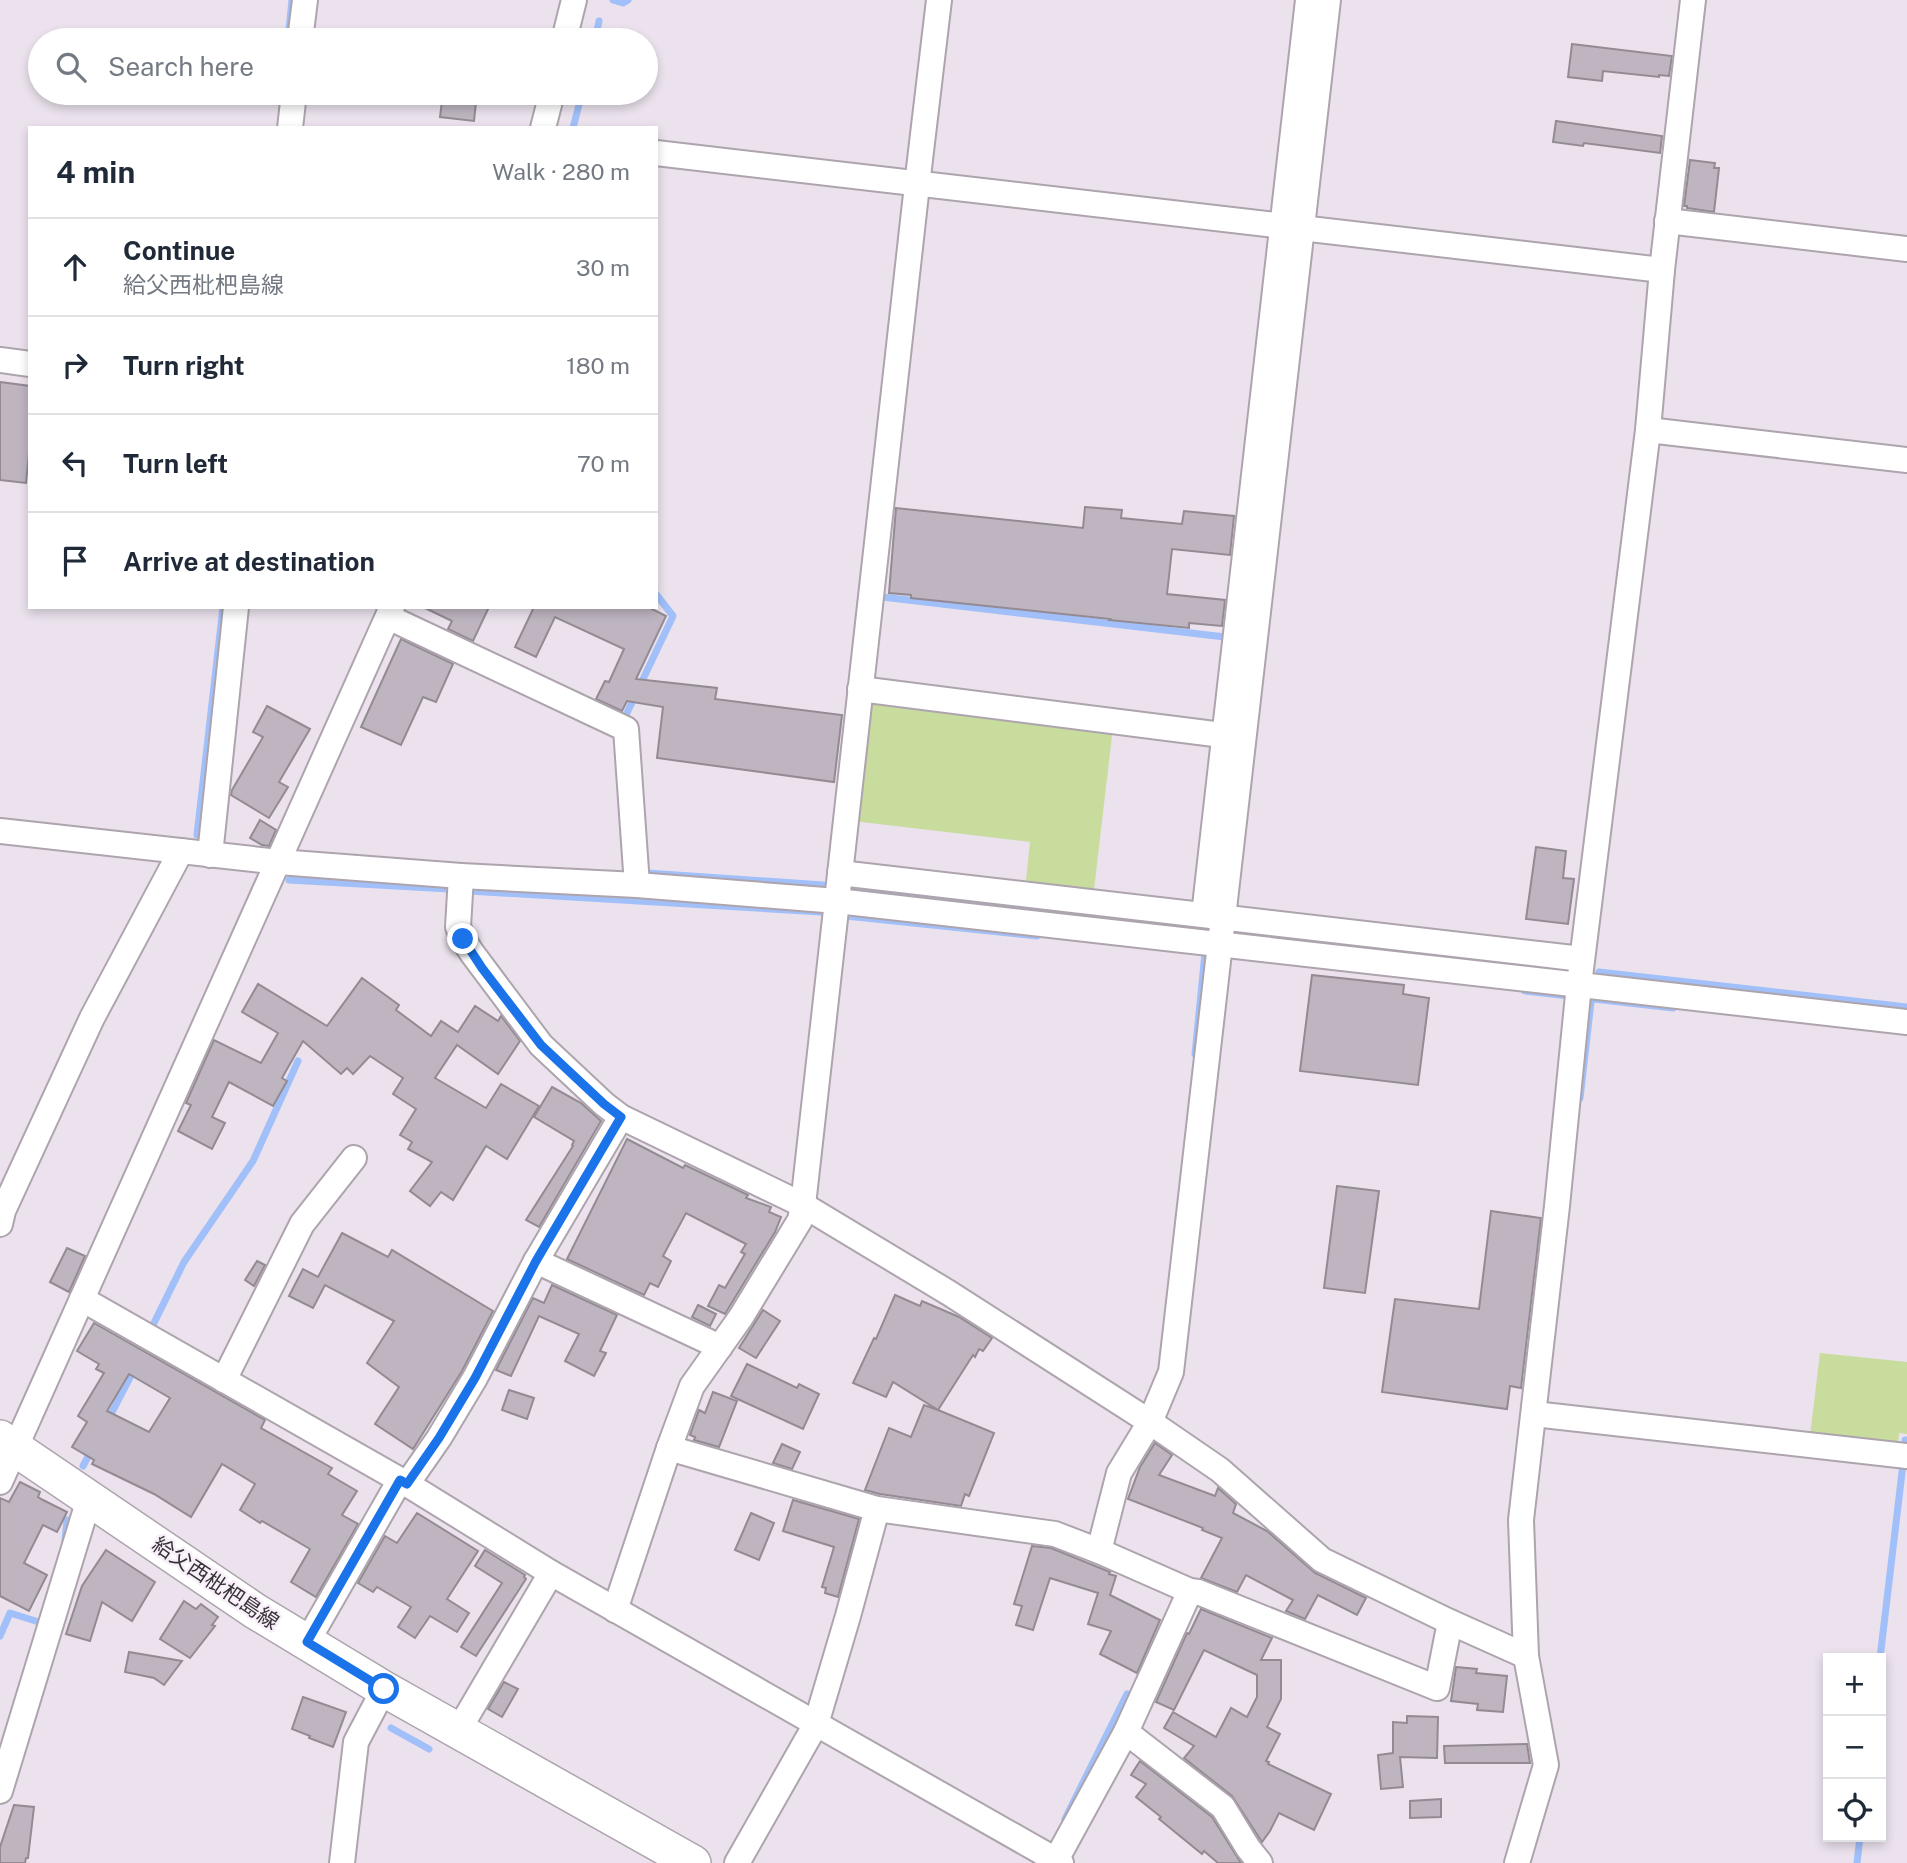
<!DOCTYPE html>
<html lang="en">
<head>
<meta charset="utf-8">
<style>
  :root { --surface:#fff; --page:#f2f2f3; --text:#1f2937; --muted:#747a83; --line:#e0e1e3 }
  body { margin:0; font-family:"Public Sans","Noto Sans JP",sans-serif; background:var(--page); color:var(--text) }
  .controls { position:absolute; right:21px; bottom:21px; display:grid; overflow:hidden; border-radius:0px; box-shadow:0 4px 10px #0003 }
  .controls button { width:63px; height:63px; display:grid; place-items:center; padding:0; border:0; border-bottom:2px solid var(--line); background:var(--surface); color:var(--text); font:35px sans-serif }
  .stop { position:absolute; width:21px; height:21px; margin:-16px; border:5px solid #1a73e8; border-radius:50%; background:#fff }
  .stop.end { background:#1a73e8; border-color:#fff; box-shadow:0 2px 7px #0008 }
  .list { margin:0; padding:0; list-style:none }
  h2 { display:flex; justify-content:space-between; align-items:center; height:91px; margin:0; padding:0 28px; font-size:30px }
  h2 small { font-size:23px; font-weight:400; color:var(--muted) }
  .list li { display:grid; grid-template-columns:46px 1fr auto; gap:21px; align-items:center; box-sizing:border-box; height:98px; padding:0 28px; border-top:2px solid var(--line) }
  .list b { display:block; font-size:26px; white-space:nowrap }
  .list p { margin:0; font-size:23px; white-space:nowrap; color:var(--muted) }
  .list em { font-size:23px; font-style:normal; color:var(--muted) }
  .icon { flex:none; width:38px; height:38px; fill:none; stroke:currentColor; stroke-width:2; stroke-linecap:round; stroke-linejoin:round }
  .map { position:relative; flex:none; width:1907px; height:1863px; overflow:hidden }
  .search { position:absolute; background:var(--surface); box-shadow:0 4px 10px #0003; left:28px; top:28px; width:630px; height:77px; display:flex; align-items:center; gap:18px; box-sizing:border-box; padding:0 24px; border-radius:38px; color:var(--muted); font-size:26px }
  .panel { position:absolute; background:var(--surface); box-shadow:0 4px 10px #0003; left:28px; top:126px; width:630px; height:483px; border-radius:0px }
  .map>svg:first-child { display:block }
</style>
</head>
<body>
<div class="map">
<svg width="1907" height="1863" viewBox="0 0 1907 1863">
  <rect width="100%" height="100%" fill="#ebe2ed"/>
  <g fill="#c7dc9d">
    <path d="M 878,698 L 1113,727 L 1093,898 L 1025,890 L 1030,842 L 853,821 L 866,704 Z"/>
    <path d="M 1820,1353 L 1907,1362 L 1907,1434 L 1899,1433 L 1898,1446 L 1810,1436 Z"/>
  </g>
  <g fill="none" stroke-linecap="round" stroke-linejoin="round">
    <g stroke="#a1bff9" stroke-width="7">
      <path d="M 613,0 L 623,3 L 628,0"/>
      <path d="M 288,40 L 292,0"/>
      <path d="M 595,40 L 599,21"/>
      <path d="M 573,128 L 582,93"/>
      <path d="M 882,597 L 1225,637"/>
      <path d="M 625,717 L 673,616 L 656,594"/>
      <path d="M 197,835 L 223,607"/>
      <path d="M 647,873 L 823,885"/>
      <path d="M 289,880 L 449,889"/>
      <path d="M 852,888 L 1208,928"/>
      <path d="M 470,891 L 821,912"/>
      <path d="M 846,916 L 1037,936"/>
      <path d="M 1599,972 L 1907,1007"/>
      <path d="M 1525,991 L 1569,996"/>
      <path d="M 1195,1054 L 1205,953"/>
      <path d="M 1580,1098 L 1591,1002 L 1594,999 L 1673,1008"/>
      <path d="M 152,1327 L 184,1262 L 253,1161 L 298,1061"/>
      <path d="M 108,1420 L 135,1368"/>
      <path d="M 1905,1440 L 1907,1440"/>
      <path d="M 83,1466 L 92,1449"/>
      <path d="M 65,1540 L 67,1520"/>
      <path d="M 0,1636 L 10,1613 L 42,1623 L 43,1620"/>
      <path d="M 1880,1658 L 1903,1464"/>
      <path d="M 391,1728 L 429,1749"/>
      <path d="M 1065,1819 L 1127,1694"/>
      <path d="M 1857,1863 L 1860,1837"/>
    </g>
  </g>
  <g fill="#beb5c0" stroke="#938a94" stroke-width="2" fill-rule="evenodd">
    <path d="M 1572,44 L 1672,56 L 1669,76 L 1659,75 L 1659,77 L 1603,71 L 1602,81 L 1568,77 Z"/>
    <path d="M 443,93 L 477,93 L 474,121 L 440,117 Z"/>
    <path d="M 1556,121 L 1662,136 L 1660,153 L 1584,143 L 1583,146 L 1553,142 Z"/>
    <path d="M 1690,160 L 1715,163 L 1714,168 L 1719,168 L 1714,212 L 1687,208 L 1687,206 L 1684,206 Z"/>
    <path d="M 0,382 L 30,386 L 30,442 L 26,483 L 0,480 Z"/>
    <path d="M 1085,507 L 1122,510 L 1121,518 L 1182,524 L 1184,511 L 1234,516 L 1230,555 L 1172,549 L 1167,594 L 1225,600 L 1222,626 L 1189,623 L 1189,628 L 1109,620 L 1110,619 L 911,598 L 911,595 L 889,593 L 896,508 L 1083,528 Z"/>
    <path d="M 423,607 L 489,607 L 473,641 L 448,629 L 452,621 Z"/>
    <path d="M 534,607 L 648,607 L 666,616 L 636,679 L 717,688 L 715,699 L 842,715 L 834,782 L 657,758 L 663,707 L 627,701 L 622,711 L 596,699 L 605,681 L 609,682 L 624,649 L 555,617 L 536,657 L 515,647 Z"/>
    <path d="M 401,639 L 453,664 L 436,702 L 423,697 L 401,745 L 361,727 Z"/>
    <path d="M 267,706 L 310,729 L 279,782 L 288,787 L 269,818 L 231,795 L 232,790 L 263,737 L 253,732 Z"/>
    <path d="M 260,820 L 276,830 L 269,846 L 262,845 L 250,838 Z"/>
    <path d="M 1536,847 L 1566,851 L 1563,878 L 1574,879 L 1568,924 L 1526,919 Z"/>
    <path d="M 1312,975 L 1404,985 L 1403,994 L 1429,998 L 1418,1085 L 1300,1071 Z"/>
    <path d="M 362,978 L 399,1005 L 396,1010 L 431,1036 L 441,1021 L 458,1032 L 475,1006 L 498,1021 L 501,1016 L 520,1041 L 498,1074 L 457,1045 L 435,1078 L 486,1108 L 501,1084 L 539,1106 L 507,1159 L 486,1146 L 453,1200 L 441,1192 L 430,1206 L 410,1191 L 432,1162 L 408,1149 L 412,1142 L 400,1135 L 416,1109 L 393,1094 L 403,1078 L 370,1056 L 353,1074 L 347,1068 L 341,1074 L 303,1041 L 282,1078 L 287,1081 L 273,1106 L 229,1082 L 212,1117 L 225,1123 L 212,1149 L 178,1131 L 191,1105 L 186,1103 L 214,1040 L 261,1063 L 278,1033 L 242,1012 L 258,984 L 327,1026 Z"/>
    <path d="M 552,1087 L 581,1103 L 601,1121 L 539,1227 L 526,1220 L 573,1146 L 572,1145 L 574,1141 L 534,1117 Z"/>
    <path d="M 627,1139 L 683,1168 L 685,1165 L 748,1195 L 746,1198 L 771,1207 L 769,1212 L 781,1217 L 775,1232 L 725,1314 L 708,1306 L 719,1285 L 725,1288 L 745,1254 L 741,1252 L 746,1244 L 686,1213 L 663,1256 L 671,1261 L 658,1287 L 650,1283 L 644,1295 L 567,1259 Z"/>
    <path d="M 1337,1186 L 1379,1191 L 1365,1293 L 1324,1288 Z"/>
    <path d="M 1491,1211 L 1541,1218 L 1521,1388 L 1510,1386 L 1507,1409 L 1382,1392 L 1395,1299 L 1479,1309 Z"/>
    <path d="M 342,1233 L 388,1257 L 392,1250 L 493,1311 L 462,1371 L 413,1449 L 375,1424 L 399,1387 L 367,1363 L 394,1321 L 325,1285 L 313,1308 L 289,1296 L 303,1269 L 318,1277 Z"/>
    <path d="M 67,1248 L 85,1256 L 69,1292 L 50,1282 Z"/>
    <path d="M 257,1261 L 265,1265 L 254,1286 L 245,1280 Z"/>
    <path d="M 552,1285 L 617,1315 L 600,1351 L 606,1353 L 594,1376 L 565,1361 L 579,1334 L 539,1316 L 511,1376 L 496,1370 L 533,1298 L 544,1303 Z"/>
    <path d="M 895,1295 L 920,1306 L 922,1301 L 959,1317 L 992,1338 L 983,1351 L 979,1349 L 975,1357 L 973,1355 L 938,1410 L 994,1433 L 969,1496 L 965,1494 L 961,1506 L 880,1494 L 865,1490 L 889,1428 L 911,1437 L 924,1405 L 938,1410 L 893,1382 L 886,1397 L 853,1383 L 874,1338 L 876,1339 Z"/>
    <path d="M 698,1305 L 716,1314 L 710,1326 L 692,1317 Z"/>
    <path d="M 763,1310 L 780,1321 L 756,1358 L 739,1348 Z"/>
    <path d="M 94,1323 L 265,1420 L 261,1428 L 332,1468 L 328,1474 L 357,1491 L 342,1515 L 358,1524 L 316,1597 L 291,1582 L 310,1549 L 262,1521 L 260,1523 L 240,1510 L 255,1484 L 222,1464 L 191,1517 L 154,1494 L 92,1464 L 94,1460 L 72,1447 L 87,1422 L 78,1416 L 104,1373 L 96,1369 L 99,1364 L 77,1351 ZM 129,1374 L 170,1398 L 149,1432 L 107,1411 Z"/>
    <path d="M 747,1364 L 797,1388 L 799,1384 L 819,1394 L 803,1429 L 731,1396 Z"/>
    <path d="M 509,1390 L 534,1398 L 527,1419 L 502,1410 Z"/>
    <path d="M 713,1392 L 737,1401 L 719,1447 L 694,1440 L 695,1437 L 690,1435 L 699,1410 L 705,1413 Z"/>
    <path d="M 1155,1443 L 1172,1455 L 1159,1475 L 1215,1496 L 1218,1488 L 1236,1504 L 1233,1513 L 1267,1531 L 1315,1573 L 1366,1598 L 1357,1615 L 1318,1595 L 1305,1619 L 1286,1611 L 1293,1600 L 1246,1575 L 1237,1592 L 1201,1578 L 1222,1538 L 1202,1530 L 1203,1528 L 1128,1499 L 1140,1467 Z"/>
    <path d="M 782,1444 L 800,1452 L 792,1469 L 773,1463 Z"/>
    <path d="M 20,1482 L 40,1492 L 38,1497 L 43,1500 L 67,1512 L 57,1532 L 43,1525 L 24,1563 L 47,1575 L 29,1611 L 0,1596 L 0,1498 L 9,1502 Z"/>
    <path d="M 793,1500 L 859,1519 L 838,1597 L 825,1593 L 826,1588 L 822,1587 L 834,1547 L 783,1531 Z"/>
    <path d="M 417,1513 L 478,1551 L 447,1599 L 469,1613 L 457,1632 L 430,1616 L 415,1638 L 398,1627 L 411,1607 L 377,1587 L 373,1592 L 358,1583 L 385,1536 L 397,1543 Z"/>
    <path d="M 751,1513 L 774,1523 L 759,1560 L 735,1550 Z"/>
    <path d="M 1032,1546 L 1051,1548 L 1110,1572 L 1109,1574 L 1116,1576 L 1110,1595 L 1160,1620 L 1137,1673 L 1100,1654 L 1111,1631 L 1088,1624 L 1098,1593 L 1050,1578 L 1033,1630 L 1016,1625 L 1022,1606 L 1014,1604 Z"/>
    <path d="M 106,1550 L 155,1582 L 132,1621 L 102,1602 L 90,1641 L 66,1634 L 82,1586 Z"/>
    <path d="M 485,1550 L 525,1575 L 524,1577 L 526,1579 L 476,1656 L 461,1647 L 502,1583 L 475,1566 Z"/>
    <path d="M 184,1601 L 196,1609 L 201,1604 L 218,1617 L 212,1625 L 215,1626 L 190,1658 L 160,1639 Z"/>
    <path d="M 1201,1609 L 1272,1638 L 1261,1660 L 1281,1660 L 1281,1699 L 1267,1727 L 1280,1734 L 1266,1761 L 1269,1762 L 1268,1764 L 1331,1794 L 1314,1830 L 1279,1813 L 1270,1831 L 1262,1842 L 1232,1796 L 1184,1758 L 1194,1746 L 1164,1728 L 1173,1712 L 1216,1737 L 1231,1708 L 1247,1717 L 1257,1697 L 1257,1675 L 1204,1650 L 1174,1710 L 1156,1702 L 1187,1633 L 1189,1634 Z"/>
    <path d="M 129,1652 L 182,1661 L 164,1685 L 154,1678 L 125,1672 Z"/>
    <path d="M 1456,1667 L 1477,1669 L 1476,1673 L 1507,1676 L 1503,1712 L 1477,1710 L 1478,1704 L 1451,1701 Z"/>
    <path d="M 504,1682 L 518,1689 L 502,1717 L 488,1709 Z"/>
    <path d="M 303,1697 L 346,1712 L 333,1747 L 309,1738 L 310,1736 L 292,1729 Z"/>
    <path d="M 1407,1716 L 1438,1717 L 1437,1758 L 1400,1757 L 1403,1787 L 1381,1789 L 1378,1755 L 1393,1753 L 1393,1722 L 1407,1723 Z"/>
    <path d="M 1527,1744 L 1530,1763 L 1445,1763 L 1444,1746 Z"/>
    <path d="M 1140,1761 L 1212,1817 L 1241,1863 L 1218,1863 L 1204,1851 L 1202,1854 L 1159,1819 L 1161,1817 L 1136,1797 L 1146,1784 L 1131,1775 Z"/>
    <path d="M 1441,1799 L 1441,1817 L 1410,1818 L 1410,1801 Z"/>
    <path d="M 14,1805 L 34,1807 L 28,1858 L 26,1858 L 25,1863 L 0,1863 L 0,1847 Z"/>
  </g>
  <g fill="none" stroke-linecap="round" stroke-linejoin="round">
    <defs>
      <g id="street">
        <path d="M 300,40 L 305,0"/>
        <path d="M 564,40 L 574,0"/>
        <path d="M 290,128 L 294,93"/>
        <path d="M 543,128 L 552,93"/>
        <path d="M 656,153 L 1662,270"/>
        <path d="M 1667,221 L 1907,249"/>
        <path d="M 0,360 L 30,364"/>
        <path d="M 1648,430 L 1907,460"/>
        <path d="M 388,617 L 626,729 L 637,885"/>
        <path d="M 860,689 L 1238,737"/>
        <path d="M 0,831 L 279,862 L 461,876 L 637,885 L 837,901 L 1907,1022"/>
        <path d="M 210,855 L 236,607"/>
        <path d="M 840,873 L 1582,959"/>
        <path d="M 461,876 L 458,927 L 463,939 L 472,953 L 541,1045 L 604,1104 L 621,1117 L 803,1205 L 949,1293 L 1150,1422 L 1220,1470 L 1322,1560 L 1450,1622 L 1526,1656"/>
        <path d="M 1204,915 L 1308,0"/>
        <path d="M 0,1224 L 3,1211 L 92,1018 L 181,851"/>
        <path d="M 536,1261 L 720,1347"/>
        <path d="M 82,1299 L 407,1484 L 551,1573 L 1061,1863"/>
        <path d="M 224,1380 L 302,1224 L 354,1158"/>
        <path d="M 1534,1414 L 1907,1456"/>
        <path d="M 669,1448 L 877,1509"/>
        <path d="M 0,1482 L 392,607"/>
        <path d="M 407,1484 L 439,1438 L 475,1378 L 536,1261 L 621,1117"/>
        <path d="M 1099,1551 L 1119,1473 L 1150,1422 L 1171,1372 L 1328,0"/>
        <path d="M 615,1610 L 669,1448 L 692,1386 L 741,1317 L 800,1220 L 803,1205 L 917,185 L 939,0"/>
        <path d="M 307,1642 L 400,1480"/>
        <path d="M 458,1731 L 551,1573"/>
        <path d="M 1126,1732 L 1223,1807 L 1248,1848 L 1260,1863"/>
        <path d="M 0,1791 L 89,1499"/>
        <path d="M 1056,1860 L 1126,1732 L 1190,1591"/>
        <path d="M 342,1863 L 356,1742 L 384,1689"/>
        <path d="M 737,1863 L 816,1724 L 848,1616 L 877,1509 L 1055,1534 L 1099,1551 L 1190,1591 L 1198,1592 L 1437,1688 L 1450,1622"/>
        <path d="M 1517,1863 L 1546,1765 L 1526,1656 L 1521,1520 L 1557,1206 L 1579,985 L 1648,430 L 1662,270 L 1693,0"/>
      </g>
      <path id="secondary" d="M 0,1438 L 255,1611 L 384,1689 L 693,1863"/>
    </defs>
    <use href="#street" stroke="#ada4ae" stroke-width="28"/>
    <use href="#secondary" stroke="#ada4ae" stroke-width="38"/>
    <use href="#street" stroke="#fff" stroke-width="24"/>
    <use href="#secondary" stroke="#fff" stroke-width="35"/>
  </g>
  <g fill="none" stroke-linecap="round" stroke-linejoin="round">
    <path stroke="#1a73e8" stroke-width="9" d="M 384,1689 L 307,1642 L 400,1480 L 407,1484 L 439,1438 L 475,1378 L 536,1261 L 621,1117 L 604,1104 L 541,1045 L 482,968 L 463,939"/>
  </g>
  <g text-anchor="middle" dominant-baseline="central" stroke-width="5" stroke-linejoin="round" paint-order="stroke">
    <g font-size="21" fill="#363337" stroke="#f9effa">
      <text transform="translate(216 1583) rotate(34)">給父西枇杷島線</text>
    </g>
  </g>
</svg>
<div class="controls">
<button>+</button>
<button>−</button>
<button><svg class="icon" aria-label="locate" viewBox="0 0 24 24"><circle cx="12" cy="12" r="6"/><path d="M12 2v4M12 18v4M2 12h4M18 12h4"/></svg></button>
</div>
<div class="stop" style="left:384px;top:1689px"></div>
<div class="stop end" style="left:463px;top:939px"></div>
<div class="search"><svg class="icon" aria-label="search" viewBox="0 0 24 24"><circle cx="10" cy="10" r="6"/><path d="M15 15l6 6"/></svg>Search here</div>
<section class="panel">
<h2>4 min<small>Walk · 280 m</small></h2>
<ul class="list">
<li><svg class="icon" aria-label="ahead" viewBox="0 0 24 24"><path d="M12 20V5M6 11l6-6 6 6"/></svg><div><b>Continue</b><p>給父西枇杷島線</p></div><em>30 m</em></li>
<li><svg class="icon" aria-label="right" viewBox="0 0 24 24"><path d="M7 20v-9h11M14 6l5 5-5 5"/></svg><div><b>Turn right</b></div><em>180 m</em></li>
<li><svg class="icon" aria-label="left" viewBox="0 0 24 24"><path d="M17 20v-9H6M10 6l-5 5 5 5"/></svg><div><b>Turn left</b></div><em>70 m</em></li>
<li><svg class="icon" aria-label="arrive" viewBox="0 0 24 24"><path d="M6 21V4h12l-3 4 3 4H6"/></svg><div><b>Arrive at destination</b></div></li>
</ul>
</section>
</div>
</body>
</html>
